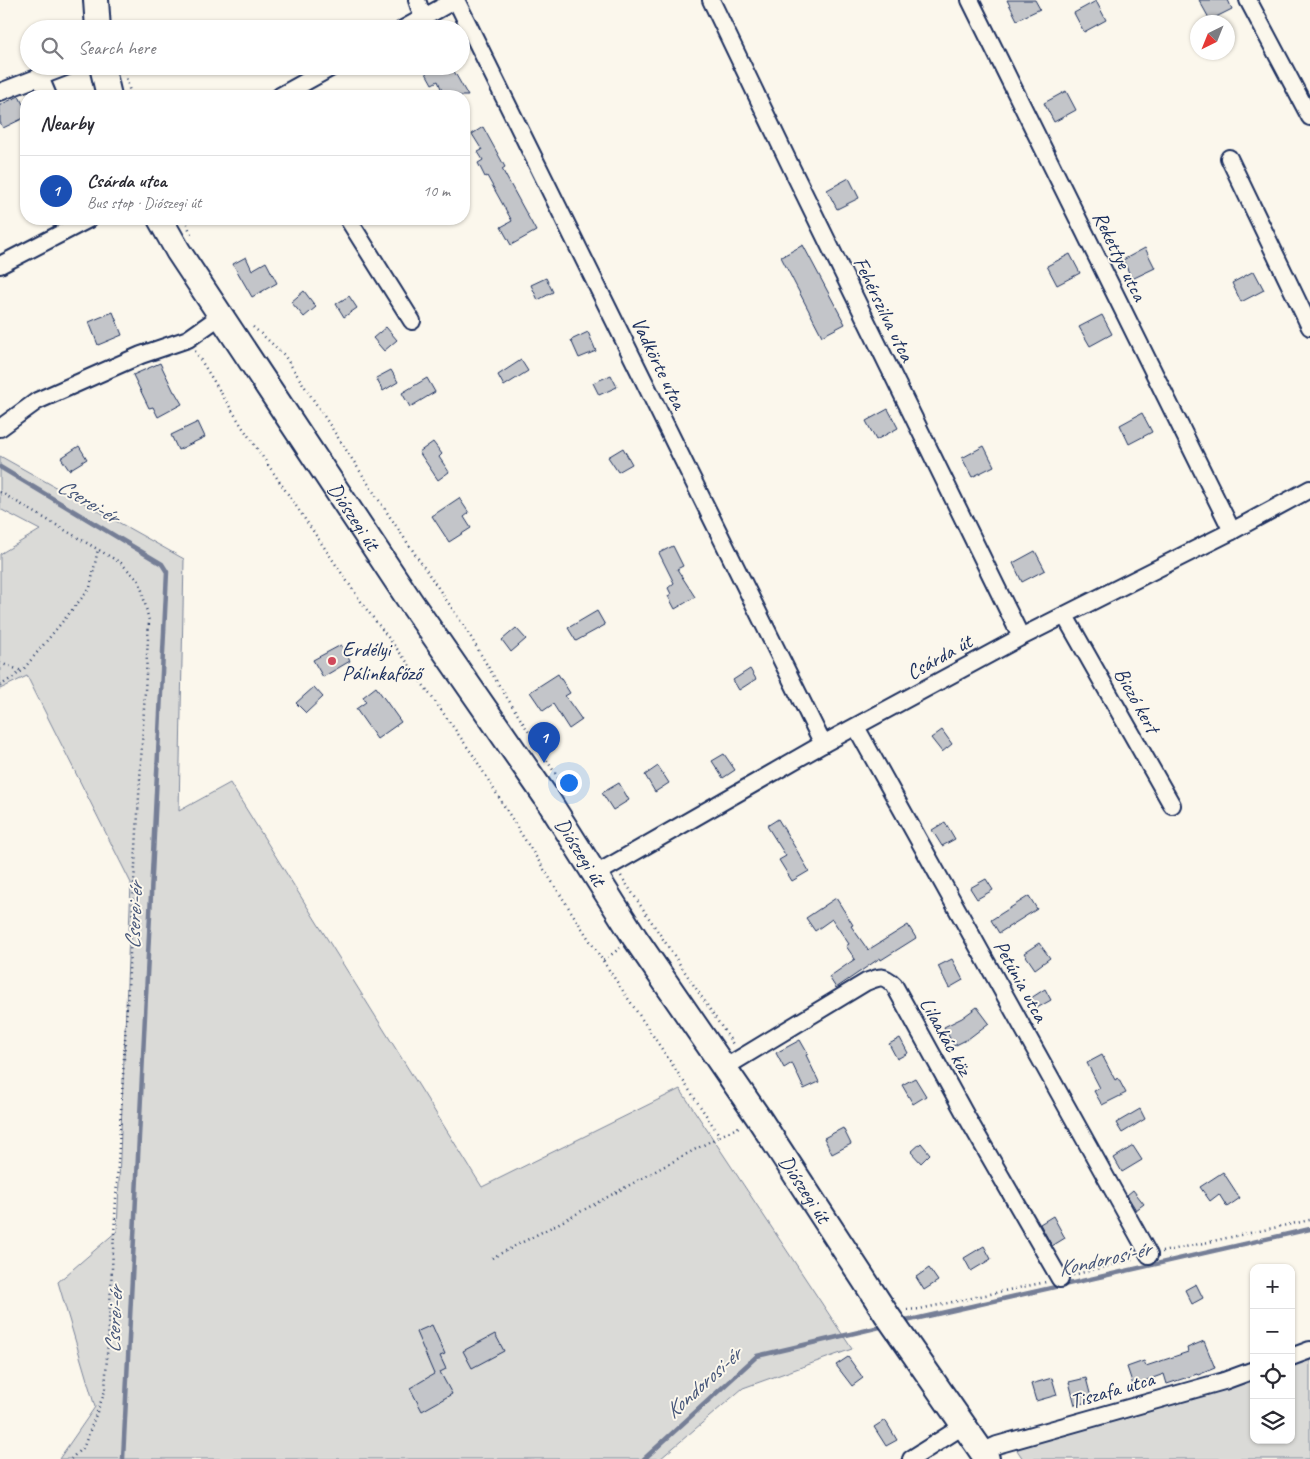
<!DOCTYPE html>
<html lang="en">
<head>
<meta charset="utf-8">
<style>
  :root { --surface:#fff; --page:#f2f2f3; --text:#2b2b33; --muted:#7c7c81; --line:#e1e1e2; --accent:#2563eb }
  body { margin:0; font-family:Caveat,sans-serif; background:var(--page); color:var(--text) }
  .controls { position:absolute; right:15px; bottom:15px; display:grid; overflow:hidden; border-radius:10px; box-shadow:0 1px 4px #0004 }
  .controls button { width:45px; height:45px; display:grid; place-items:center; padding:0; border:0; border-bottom:1px solid var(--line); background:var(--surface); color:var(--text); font:25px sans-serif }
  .compass { position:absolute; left:1190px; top:15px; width:45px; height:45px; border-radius:50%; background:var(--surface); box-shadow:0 1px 4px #0004; rotate:223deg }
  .you { position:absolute; left:568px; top:782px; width:18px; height:18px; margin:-12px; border:4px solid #fff; border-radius:50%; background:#1a73e8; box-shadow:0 0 0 8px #1a73e833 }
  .badge { display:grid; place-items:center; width:32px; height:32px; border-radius:50%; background:var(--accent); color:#fff; font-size:16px; font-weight:700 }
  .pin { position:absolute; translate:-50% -41px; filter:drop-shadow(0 1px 2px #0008) }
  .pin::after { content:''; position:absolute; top:26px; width:18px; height:15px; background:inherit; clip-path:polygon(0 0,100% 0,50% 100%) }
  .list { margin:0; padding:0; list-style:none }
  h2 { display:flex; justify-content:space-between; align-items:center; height:65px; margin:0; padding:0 20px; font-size:21px }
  h2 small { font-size:16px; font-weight:400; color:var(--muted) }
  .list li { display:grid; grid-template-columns:32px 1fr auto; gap:15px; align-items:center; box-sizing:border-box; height:70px; padding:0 20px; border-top:1px solid var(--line) }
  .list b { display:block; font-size:19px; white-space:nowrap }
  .list p { margin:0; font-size:16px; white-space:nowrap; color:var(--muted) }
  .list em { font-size:16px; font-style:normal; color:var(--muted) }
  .icon { flex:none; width:28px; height:28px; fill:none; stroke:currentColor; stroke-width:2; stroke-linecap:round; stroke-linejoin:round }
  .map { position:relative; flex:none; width:1310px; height:1459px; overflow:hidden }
  .search { position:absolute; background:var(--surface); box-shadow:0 1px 4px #0004; left:20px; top:20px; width:450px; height:55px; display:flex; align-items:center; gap:12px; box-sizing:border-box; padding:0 18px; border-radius:28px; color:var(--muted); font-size:19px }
  .panel { position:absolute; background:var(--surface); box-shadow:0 1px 4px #0004; left:20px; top:90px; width:450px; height:135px; border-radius:20px }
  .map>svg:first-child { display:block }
</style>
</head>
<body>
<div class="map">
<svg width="1310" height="1459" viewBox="0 0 1310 1459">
  <rect width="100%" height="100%" fill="#fbf7ec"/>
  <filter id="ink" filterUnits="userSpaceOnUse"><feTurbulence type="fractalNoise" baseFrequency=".02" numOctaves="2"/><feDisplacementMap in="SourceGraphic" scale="10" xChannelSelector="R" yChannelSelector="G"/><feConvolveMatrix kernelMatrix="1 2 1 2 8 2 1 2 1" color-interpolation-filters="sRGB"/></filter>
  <g filter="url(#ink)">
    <g fill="#dadad7" stroke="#7a849a">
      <path d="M 0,456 L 184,559 L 179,811 L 230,783 L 482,1187 L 680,1089 L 852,1349 L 743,1388 L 660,1459 L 59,1459 L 95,1407 L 58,1282 L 117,1231 L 131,883 L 27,676 L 0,689 L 0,554 L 40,530 L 0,509 Z"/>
      <path d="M 1310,1360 L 1310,1459 L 1023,1459 L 1015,1447 L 1254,1372 L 1254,1440 L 1291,1440 L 1291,1364 Z"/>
    </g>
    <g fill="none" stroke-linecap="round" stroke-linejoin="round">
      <g stroke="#747e96" stroke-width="4.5">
        <path d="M 0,467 L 162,564 L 167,572 L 123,1459"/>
        <path d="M 906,1321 L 1310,1229"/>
        <path d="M 644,1459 L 757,1356 L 880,1327"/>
      </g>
    </g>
    <g fill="#c3c5c9" stroke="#1b2f5e">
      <path d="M 1007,0 L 1035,0 L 1040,9 L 1017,20 Z"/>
      <path d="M 1199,0 L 1228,0 L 1232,9 L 1210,20 Z"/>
      <path d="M 1096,1 L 1106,20 L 1084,32 L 1074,13 Z"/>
      <path d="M 422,66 L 451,66 L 468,96 L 444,96 L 438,81 L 432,84 Z"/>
      <path d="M 1066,91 L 1076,110 L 1054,122 L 1044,103 Z"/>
      <path d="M 19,96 L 26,111 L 26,117 L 3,128 L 0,122 L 0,105 Z"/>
      <path d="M 483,127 L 505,167 L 502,169 L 536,231 L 511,245 L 501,227 L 512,221 L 487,176 L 485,177 L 478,163 L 483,160 L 478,152 L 482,150 L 472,134 Z"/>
      <path d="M 849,178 L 859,198 L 837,209 L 827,190 Z"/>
      <path d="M 803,245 L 845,324 L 822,336 L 781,257 Z"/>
      <path d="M 1145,248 L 1155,268 L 1132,279 L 1123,260 Z"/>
      <path d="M 1070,254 L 1080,273 L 1057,285 L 1047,266 Z"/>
      <path d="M 246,257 L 252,270 L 266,262 L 277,283 L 252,297 L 233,264 Z"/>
      <path d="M 1254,271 L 1264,290 L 1241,302 L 1232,283 Z"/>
      <path d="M 546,278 L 553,292 L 538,300 L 531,285 Z"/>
      <path d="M 304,291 L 316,307 L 304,317 L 291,302 Z"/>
      <path d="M 349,296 L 357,308 L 344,317 L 336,304 Z"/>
      <path d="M 113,312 L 122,335 L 98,345 L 89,322 Z"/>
      <path d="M 1102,315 L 1112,334 L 1090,346 L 1079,327 Z"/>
      <path d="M 386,327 L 397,340 L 384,351 L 373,338 Z"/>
      <path d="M 588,332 L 596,351 L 579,358 L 571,340 Z"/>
      <path d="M 521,360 L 528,371 L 504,386 L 498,375 Z"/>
      <path d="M 160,363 L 174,392 L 175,392 L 182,404 L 158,417 L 153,407 L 149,408 L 133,375 Z"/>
      <path d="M 391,370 L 398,382 L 383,391 L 376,378 Z"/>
      <path d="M 611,375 L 617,387 L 599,395 L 593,383 Z"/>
      <path d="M 427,378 L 435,392 L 410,407 L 402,393 Z"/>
      <path d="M 888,409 L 898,428 L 876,440 L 866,421 Z"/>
      <path d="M 1142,413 L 1152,432 L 1129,444 L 1120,425 Z"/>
      <path d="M 198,422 L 205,437 L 178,450 L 171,435 Z"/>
      <path d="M 433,442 L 442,454 L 439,457 L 449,472 L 438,480 L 419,452 Z"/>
      <path d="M 79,446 L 87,459 L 69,470 L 61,458 Z"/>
      <path d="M 984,446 L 994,466 L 972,477 L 962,458 Z"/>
      <path d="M 623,448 L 632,464 L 618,472 L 608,457 Z"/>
      <path d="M 459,498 L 469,513 L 464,517 L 471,528 L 449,542 L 432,516 Z"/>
      <path d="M 673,546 L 683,566 L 677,569 L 695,597 L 675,609 L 668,596 L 671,594 L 668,588 L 674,583 L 659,553 Z"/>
      <path d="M 1035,551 L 1045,570 L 1022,582 L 1013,563 Z"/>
      <path d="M 597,611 L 605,625 L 576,641 L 568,628 Z"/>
      <path d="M 516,628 L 526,639 L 511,652 L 502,640 Z"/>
      <path d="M 341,645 L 350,661 L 323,677 L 313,660 Z"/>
      <path d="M 750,669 L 756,679 L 739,690 L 733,680 Z"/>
      <path d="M 558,674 L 570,693 L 565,696 L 582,720 L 569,729 L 553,704 L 543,711 L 530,692 Z"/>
      <path d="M 314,687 L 323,697 L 306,713 L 296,703 Z"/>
      <path d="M 376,687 L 401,722 L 377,739 L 356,709 L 366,702 L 363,697 Z"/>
      <path d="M 942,730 L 952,744 L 942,752 L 931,738 Z"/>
      <path d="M 724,754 L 735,770 L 723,778 L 712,761 Z"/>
      <path d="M 658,766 L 669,783 L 655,792 L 645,775 Z"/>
      <path d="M 619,783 L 629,800 L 613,810 L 602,793 Z"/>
      <path d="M 778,819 L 809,871 L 792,881 L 779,860 L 786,856 L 767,826 Z"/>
      <path d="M 945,822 L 955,839 L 942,846 L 932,830 Z"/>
      <path d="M 986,879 L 993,890 L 977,899 L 970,888 Z"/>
      <path d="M 1029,896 L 1037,909 L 999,933 L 991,920 Z"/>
      <path d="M 836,898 L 853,925 L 851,926 L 868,950 L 908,925 L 916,938 L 881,960 L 880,958 L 836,988 L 829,977 L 855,959 L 846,946 L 849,944 L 832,919 L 815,931 L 806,918 Z"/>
      <path d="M 1039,943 L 1050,958 L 1035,969 L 1024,953 Z"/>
      <path d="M 952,959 L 963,980 L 949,988 L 938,966 Z"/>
      <path d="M 1045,989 L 1051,1000 L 1037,1008 L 1031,998 Z"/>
      <path d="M 977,1007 L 989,1023 L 968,1039 L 954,1046 L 944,1027 L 962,1018 Z"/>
      <path d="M 900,1038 L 908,1053 L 897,1059 L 889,1044 Z"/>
      <path d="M 800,1040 L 808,1054 L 806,1055 L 819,1082 L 804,1089 L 792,1063 L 784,1068 L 776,1053 Z"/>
      <path d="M 1102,1055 L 1115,1080 L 1118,1078 L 1126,1093 L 1102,1105 L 1094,1091 L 1100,1088 L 1087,1063 Z"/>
      <path d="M 915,1078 L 926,1096 L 913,1104 L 902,1085 Z"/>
      <path d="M 1140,1109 L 1145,1119 L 1122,1133 L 1116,1123 Z"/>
      <path d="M 843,1128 L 851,1144 L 832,1154 L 824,1138 Z"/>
      <path d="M 921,1143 L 930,1154 L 921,1163 L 911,1152 Z"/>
      <path d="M 1133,1146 L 1142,1160 L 1122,1172 L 1114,1158 Z"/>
      <path d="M 1223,1172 L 1240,1198 L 1227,1207 L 1219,1194 L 1210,1201 L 1200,1187 Z"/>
      <path d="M 1133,1190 L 1144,1204 L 1136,1210 L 1127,1195 Z"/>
      <path d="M 1053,1216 L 1065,1238 L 1052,1246 L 1040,1224 Z"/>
      <path d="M 984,1246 L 991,1259 L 971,1271 L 964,1258 Z"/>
      <path d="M 929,1268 L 938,1281 L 924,1290 L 916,1277 Z"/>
      <path d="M 1196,1284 L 1203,1298 L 1192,1304 L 1185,1290 Z"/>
      <path d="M 432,1325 L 445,1354 L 440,1356 L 446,1369 L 440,1372 L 452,1394 L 422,1411 L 410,1388 L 434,1374 L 416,1332 Z"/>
      <path d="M 495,1334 L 504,1351 L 472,1368 L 463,1351 Z"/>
      <path d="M 1204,1341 L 1215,1368 L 1198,1375 L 1197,1374 L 1167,1384 L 1164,1374 L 1133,1385 L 1127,1367 L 1144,1361 L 1146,1366 L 1188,1352 L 1187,1348 Z"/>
      <path d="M 848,1357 L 863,1378 L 852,1386 L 836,1365 Z"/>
      <path d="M 1052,1378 L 1057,1395 L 1036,1401 L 1031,1384 Z"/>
      <path d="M 1086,1378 L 1092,1401 L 1075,1405 L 1069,1382 Z"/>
      <path d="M 885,1420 L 897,1440 L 886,1446 L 874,1427 Z"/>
    </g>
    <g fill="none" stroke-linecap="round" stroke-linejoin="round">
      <defs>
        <g id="street">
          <path d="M 417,0 L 423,18"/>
          <path d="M 456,0 L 823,744"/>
          <path d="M 711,0 L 792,169 L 1021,637"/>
          <path d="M 970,0 L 1232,531"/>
          <path d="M 1248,0 L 1310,117"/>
          <path d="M 403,29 L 455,0"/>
          <path d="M 40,77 L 48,96"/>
          <path d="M 0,92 L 68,66"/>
          <path d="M 280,96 L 334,66"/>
          <path d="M 1229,158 L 1310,327"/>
          <path d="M 348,219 L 412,321"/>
          <path d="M 0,265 L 89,219"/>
          <path d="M 0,428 L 37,401 L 141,355 L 188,339 L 222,315"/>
          <path d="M 1065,616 L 1172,805"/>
          <path d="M 856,727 L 1149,1255"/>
          <path d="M 596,874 L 823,744 L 1021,637 L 1232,531 L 1310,489"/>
          <path d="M 724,1068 L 866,982 C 879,977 883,974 894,985 L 965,1114 L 1060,1279"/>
          <path d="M 1291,1357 L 1310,1350"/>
          <path d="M 982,1452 L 997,1445 L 1224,1381 L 1254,1370"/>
          <path d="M 911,1459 L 963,1426"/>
        </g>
        <g id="secondary">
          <path d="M 96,0 L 98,29"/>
          <path d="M 102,66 L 109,96"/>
          <path id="s1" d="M 160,219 L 178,251 L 410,601 L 546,797 L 635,938 L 758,1117 L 887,1315 L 987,1459"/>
        </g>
      </defs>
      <use href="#street" stroke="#1b2f5e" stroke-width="20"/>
      <use href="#secondary" stroke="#1b2f5e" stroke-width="28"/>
      <g stroke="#1b2f5e" stroke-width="2.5" stroke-dasharray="1 4" stroke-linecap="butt">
        <path d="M 124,69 L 131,96"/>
        <path d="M 185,219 L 191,234"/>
        <path d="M 253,327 L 267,339 L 284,355 L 390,517 L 466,629 L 497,682 L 560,781"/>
        <path d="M 195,351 L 243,428 L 364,606 L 407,662 L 473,755 L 520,832 L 603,961 L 620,948"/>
        <path d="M 0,492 L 121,563 L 140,582 L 149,621 L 105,1391 L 84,1446 L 71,1459"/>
        <path d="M 0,663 L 22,671"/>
        <path d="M 0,686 L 22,671 L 90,588 L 98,549"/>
        <path d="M 621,876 L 733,1044"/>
        <path d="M 603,961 L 720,1136 L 741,1126"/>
        <path d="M 1162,1252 L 1310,1220"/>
        <path d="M 492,1258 L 567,1219 L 720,1136"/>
        <path d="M 1073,1275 L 1135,1259"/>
        <path d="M 907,1310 L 920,1309 L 1046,1282"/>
      </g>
      <use href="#street" stroke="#fbf7ec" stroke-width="16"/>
      <use href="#secondary" stroke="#fbf7ec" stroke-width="24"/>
    </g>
  </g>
  <circle fill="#d1495b" stroke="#fbf7ec" stroke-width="2" cx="332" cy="661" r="5"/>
  <g text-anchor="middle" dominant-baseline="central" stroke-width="4" stroke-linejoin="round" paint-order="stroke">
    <g font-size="21" fill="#1b2f5e" stroke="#fbf7ec">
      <text transform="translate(1120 256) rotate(64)">Rekettye utca</text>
      <text transform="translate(884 309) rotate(64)">Fehérszilva utca</text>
      <text transform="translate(659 363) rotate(64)">Vadkörte utca</text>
      <text stroke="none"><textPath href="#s1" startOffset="355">Diószegi út</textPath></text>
      <text transform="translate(939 657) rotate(-29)">Csárda út</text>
      <text transform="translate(1137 700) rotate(61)">Biczó kert</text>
      <text stroke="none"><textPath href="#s1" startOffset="760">Diószegi út</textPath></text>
      <text transform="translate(1021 981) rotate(61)">Petúnia utca</text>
      <text transform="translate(946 1036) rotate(61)">Lilaakác köz</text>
      <text stroke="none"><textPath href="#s1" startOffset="1165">Diószegi út</textPath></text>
      <text transform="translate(1112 1390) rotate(-16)">Tiszafa utca</text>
    </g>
    <g font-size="21" fill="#1b2f5e" stroke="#fbf7ec" text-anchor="start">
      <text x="342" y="649">Erdélyi<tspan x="342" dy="24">Pálinkafőző</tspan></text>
    </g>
    <g font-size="22" font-style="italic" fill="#47577a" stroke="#fbf7ec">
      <text transform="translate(88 501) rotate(31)">Cserei-ér</text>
      <text transform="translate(134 916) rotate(-87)">Cserei-ér</text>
      <text transform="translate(1104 1259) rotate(-13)">Kondorosi-ér</text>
      <text transform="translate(114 1320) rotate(-87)">Cserei-ér</text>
      <text transform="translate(703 1383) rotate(-42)">Kondorosi-ér</text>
    </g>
  </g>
</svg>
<div class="controls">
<button>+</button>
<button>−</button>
<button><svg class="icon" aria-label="locate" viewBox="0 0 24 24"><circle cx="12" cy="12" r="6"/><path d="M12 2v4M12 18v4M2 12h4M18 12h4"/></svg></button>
<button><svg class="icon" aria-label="layers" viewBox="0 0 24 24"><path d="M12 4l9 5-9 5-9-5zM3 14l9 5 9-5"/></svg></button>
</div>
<svg class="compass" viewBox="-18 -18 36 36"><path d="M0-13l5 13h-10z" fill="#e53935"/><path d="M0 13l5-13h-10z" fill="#7c7c81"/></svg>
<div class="you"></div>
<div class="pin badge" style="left:544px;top:763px;background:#1a4fb4">1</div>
<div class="search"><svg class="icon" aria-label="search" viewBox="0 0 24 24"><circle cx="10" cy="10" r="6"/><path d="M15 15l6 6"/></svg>Search here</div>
<section class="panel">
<h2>Nearby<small></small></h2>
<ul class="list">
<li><span class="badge" style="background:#1a4fb4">1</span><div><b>Csárda utca</b><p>Bus stop · Diószegi út</p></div><em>10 m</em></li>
</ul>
</section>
</div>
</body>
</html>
